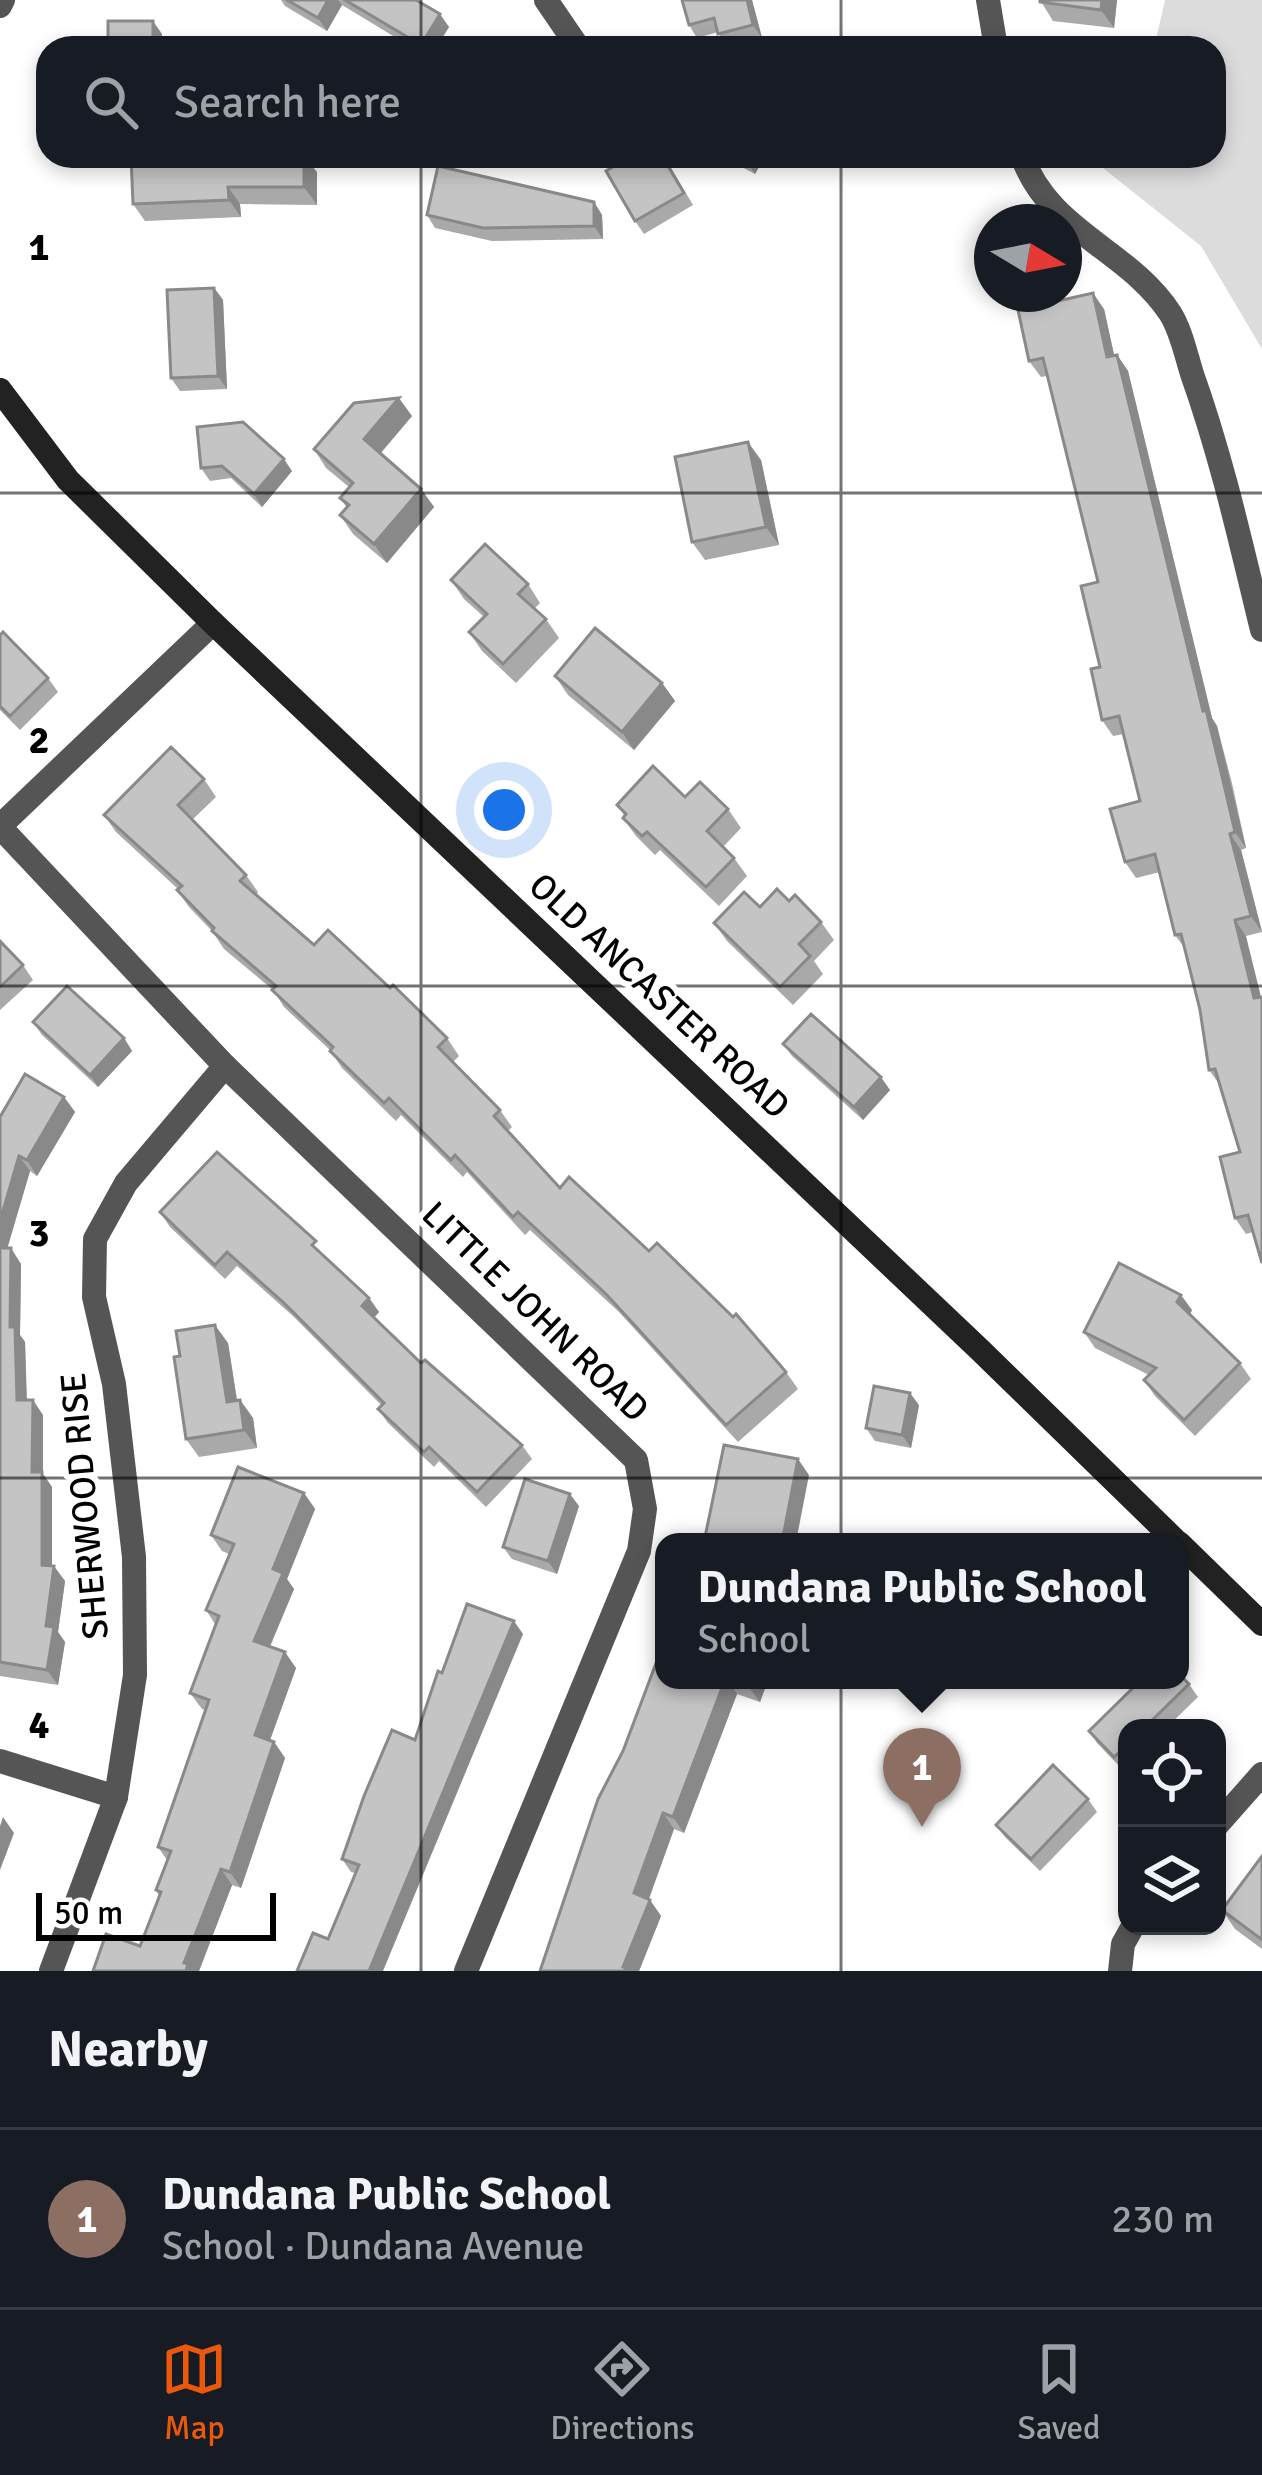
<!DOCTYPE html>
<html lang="en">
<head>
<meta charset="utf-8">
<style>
  :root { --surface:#171b24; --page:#20242c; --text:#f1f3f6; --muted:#9ea1a6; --line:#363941; --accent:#ea580c }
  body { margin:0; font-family:Signika,sans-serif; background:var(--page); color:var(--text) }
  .controls { position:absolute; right:36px; bottom:36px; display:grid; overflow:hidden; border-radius:24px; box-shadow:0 6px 18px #0003 }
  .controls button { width:108px; height:108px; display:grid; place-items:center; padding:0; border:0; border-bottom:3px solid var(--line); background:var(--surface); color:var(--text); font:60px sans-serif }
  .compass { position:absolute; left:974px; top:204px; width:108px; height:108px; border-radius:50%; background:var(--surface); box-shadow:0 6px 18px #0003; rotate:100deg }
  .scale { position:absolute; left:36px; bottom:30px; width:240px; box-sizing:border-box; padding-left:12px; border:6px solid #000; border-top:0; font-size:33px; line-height:42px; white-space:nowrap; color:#000; -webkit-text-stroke:9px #fff; paint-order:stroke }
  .you { position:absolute; left:504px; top:810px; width:42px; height:42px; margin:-30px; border:9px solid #fff; border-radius:50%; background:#1a73e8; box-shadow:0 0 0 18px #1a73e833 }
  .badge { display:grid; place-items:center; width:78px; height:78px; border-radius:50%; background:var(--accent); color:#fff; font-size:39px; font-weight:700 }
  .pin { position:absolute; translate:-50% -99px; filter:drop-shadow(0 3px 6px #0008) }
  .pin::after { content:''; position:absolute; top:63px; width:42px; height:36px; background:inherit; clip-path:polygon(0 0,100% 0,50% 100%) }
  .popup { position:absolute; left:655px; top:1533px; width:534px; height:156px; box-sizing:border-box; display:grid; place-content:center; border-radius:24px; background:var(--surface); filter:drop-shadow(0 3px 9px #0005); font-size:39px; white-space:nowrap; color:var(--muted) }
  .popup b { font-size:45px; color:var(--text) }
  .popup::after { content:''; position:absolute; left:50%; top:100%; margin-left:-24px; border:24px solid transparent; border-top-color:var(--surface) }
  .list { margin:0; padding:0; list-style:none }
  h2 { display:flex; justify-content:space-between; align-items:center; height:156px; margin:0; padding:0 48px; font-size:51px }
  h2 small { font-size:39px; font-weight:400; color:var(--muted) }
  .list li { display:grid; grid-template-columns:78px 1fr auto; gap:36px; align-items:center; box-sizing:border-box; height:180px; padding:0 48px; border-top:3px solid var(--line) }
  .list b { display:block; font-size:45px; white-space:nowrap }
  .list p { margin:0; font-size:39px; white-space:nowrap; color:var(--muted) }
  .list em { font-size:39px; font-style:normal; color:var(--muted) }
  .icon { flex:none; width:66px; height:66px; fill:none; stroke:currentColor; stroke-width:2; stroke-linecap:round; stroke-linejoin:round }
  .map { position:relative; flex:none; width:1262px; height:1971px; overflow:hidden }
  .search { position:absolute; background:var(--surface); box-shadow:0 6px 18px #0003; left:36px; right:36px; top:36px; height:132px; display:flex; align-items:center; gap:30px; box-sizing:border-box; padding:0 42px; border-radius:36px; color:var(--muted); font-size:45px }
  .sheet { height:336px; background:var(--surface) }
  nav { display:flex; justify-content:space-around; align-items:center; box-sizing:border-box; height:168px; border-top:3px solid var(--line); background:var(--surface); font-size:33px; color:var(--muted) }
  nav a { display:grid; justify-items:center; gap:6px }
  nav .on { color:var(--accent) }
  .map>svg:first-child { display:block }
</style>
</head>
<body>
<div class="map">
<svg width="1262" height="1971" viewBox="0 0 1262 1971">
  <rect width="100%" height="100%" fill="#fff"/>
  <path fill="#dcdcdc" d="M 1165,0 L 1262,0 L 1262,349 L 1201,246 L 1088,156 L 1214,156 L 1214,48 L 1154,48 Z"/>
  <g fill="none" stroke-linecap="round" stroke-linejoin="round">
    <g stroke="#555" stroke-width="24">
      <path d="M 546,0 L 576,44"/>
      <path d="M 988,0 L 996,48"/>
      <path d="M 0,6 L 3,0"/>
      <path d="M 1022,156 C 1049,232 1128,249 1170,313 C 1181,330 1186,355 1192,374 C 1222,458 1241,544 1262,630"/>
      <path d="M 0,826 L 213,623"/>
      <path d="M 0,827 L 225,1066 L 636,1460 L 645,1509 L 639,1551 L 466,1971"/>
      <path d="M 0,1761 L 116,1797"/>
      <path d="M 1217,1825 L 1262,1774"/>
      <path d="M 51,1971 L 116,1797 L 135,1675 L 134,1557 L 114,1384 L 94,1297 L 95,1239 L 126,1183 L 225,1066"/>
      <path d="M 1120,1971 L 1123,1944 L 1133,1926"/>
    </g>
    <g stroke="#222" stroke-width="24">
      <path d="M 0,390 L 68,480 L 213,623 L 979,1349 L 1177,1542"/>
      <path d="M 1180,1544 L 1262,1624"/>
    </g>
  </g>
  <g fill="#a9a9a9">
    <path d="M 281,0 L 416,0 L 449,27 L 438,44 L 445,48 L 413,48 L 342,5 L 327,31 L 285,6 Z"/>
    <path d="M 752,0 L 762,38 L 727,47 L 718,32 L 697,38 L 689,25 Z"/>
    <path d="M 1040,0 L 1117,0 L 1114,28 L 1053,21 Z"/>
    <path d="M 631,156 L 664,156 L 693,205 L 644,234 L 635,221 Z"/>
    <path d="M 721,156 L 765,156 L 755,174 Z"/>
    <path d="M 317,172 L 317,205 L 240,204 L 241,217 L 145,221 L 133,204 Z"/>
    <path d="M 594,202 L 602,215 L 603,239 L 492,241 L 435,228 L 427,215 Z"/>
    <path d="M 214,288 L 223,300 L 227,389 L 180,391 L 171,378 Z"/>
    <path d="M 1104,309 L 1114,355 L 1117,355 L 1128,371 L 1212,718 L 1217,726 L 1232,783 L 1246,848 L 1241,850 L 1262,932 L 1246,936 L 1253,1232 L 1246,1234 L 1235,1218 L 1240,1152 L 1220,1085 L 1209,1070 L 1200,1010 L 1184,947 L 1175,935 L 1160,872 L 1136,878 L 1125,862 L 1140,801 L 1124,734 L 1113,736 L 1102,720 L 1098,582 L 1047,376 L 1041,377 L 1029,361 Z"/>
    <path d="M 412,416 L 381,453 L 421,489 L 434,507 L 387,563 L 353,534 L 340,515 L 347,508 L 340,498 L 349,487 L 326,468 L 314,449 Z"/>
    <path d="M 197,427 L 292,471 L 262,507 L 231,478 L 210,481 L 201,468 Z"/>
    <path d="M 761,460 L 779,545 L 705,560 L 692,542 Z"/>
    <path d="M 451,580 L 528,584 L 540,603 L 534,609 L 546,619 L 559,638 L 516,683 L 482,651 L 469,632 L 484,617 L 464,599 Z"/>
    <path d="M 0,635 L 48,678 L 58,692 L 20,730 L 0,710 Z"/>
    <path d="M 555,676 L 662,683 L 675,701 L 634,750 L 568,695 Z"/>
    <path d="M 204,779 L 216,797 L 192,820 L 246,875 L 258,892 L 256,895 L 314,945 L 390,988 L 447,1038 L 459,1056 L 453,1062 L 500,1110 L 512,1127 L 508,1131 L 560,1188 L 649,1251 L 786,1372 L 798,1389 L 738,1442 L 619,1312 L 530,1230 L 525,1235 L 467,1172 L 463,1177 L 401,1115 L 396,1121 L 342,1068 L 330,1050 L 284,1007 L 273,990 L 224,949 L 212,931 L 189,907 L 177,890 L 178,889 L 116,832 L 104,815 Z"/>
    <path d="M 617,805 L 728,809 L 741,828 L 723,847 L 734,858 L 747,876 L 719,906 L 660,850 L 655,855 L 636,836 L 623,818 L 625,816 Z"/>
    <path d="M 789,901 L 821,922 L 834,940 L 814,961 L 823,974 L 793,1005 L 727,941 L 714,923 L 760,907 Z"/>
    <path d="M 0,941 L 23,965 L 33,980 L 0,1010 Z"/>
    <path d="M 33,1022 L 124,1038 L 132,1051 L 98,1087 L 42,1035 Z"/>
    <path d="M 783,1044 L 890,1090 L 863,1120 L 792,1056 Z"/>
    <path d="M 64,1097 L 75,1112 L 37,1176 L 30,1171 L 7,1248 L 21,1264 L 20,1335 L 25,1342 L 27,1400 L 43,1415 L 43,1474 L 52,1487 L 52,1566 L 65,1581 L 58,1632 L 65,1642 L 58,1685 L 0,1676 L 0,1117 Z"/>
    <path d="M 160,1212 L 325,1255 L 324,1257 L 369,1298 L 379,1312 L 374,1317 L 421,1363 L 522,1445 L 532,1459 L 486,1507 L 439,1461 L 434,1467 L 388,1423 L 378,1409 L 382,1406 L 294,1317 L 237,1266 L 225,1279 L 170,1227 Z"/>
    <path d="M 1192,1310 L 1190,1315 L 1240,1363 L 1251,1379 L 1195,1436 L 1155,1396 L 1144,1380 L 1149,1375 L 1095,1348 L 1084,1332 Z"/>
    <path d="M 228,1343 L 237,1400 L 240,1400 L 253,1418 L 257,1448 L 199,1457 L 186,1439 Z"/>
    <path d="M 919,1405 L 911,1448 L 875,1441 L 866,1428 Z"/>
    <path d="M 304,1493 L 315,1509 L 287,1579 L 294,1589 L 270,1647 L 296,1668 L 270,1740 L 274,1742 L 285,1758 L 241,1888 L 232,1885 L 199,1971 L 93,1971 L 140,1946 L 159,1896 L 156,1890 L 167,1860 L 158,1847 L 205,1710 L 202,1709 L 190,1693 L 215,1624 L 206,1610 L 229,1554 L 222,1551 L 211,1535 Z"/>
    <path d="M 579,1506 L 557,1574 L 512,1559 L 503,1547 Z"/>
    <path d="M 523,1634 L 328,1939 L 355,1873 L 351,1872 L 342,1859 L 415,1740 L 442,1673 Z"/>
    <path d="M 664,1680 L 768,1680 L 760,1702 L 737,1694 L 684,1833 L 674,1829 L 649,1899 L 661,1916 L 639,1971 L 540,1971 Z"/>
    <path d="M 1189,1684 L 1198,1697 L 1166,1728 L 1127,1728 L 1127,1766 L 1123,1770 L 1097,1743 L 1089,1731 Z"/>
    <path d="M 1088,1799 L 1097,1812 L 1040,1871 L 1005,1837 L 996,1825 Z"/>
    <path d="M 1262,1856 L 1262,1949 L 1235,1929 L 1222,1910 Z"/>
  </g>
  <g fill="#898989">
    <path d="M 328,0 L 338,0 L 342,5 L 327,31 L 318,18 Z"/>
    <path d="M 747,0 L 752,0 L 762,38 L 753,25 Z"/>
    <path d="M 1102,0 L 1117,0 L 1114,28 L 1101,10 Z"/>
    <path d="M 440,14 L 449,27 L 436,48 L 423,48 L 421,45 Z"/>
    <path d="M 153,21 L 162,34 L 161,48 L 153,48 Z"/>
    <path d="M 304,156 L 317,172 L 317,205 L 304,187 Z"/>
    <path d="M 750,156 L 765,156 L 755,174 L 747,162 Z"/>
    <path d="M 228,187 L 240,204 L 241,217 L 229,200 Z"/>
    <path d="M 594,202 L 602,215 L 603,239 L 594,226 Z"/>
    <path d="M 214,288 L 223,300 L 227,389 L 218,376 Z"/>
    <path d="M 1093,293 L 1104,309 L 1118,373 L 1107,357 Z"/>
    <path d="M 1117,355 L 1128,371 L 1212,718 L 1217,726 L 1246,848 L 1235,832 L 1203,711 Z"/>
    <path d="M 399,398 L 412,416 L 377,457 L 364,439 Z"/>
    <path d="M 748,442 L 761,460 L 779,545 L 766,527 Z"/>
    <path d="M 284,459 L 292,471 L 262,507 L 254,494 Z"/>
    <path d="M 421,489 L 434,507 L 387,563 L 374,544 Z"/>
    <path d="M 662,683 L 675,701 L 634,750 L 622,732 Z"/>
    <path d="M 1230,834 L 1241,850 L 1262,932 L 1251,916 Z"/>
    <path d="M 1235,920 L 1246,936 L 1262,1001 L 1254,998 Z"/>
    <path d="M 124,1038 L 132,1051 L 98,1087 L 90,1075 Z"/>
    <path d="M 881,1077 L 890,1090 L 863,1120 L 854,1107 Z"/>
    <path d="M 64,1097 L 75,1112 L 37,1176 L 27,1160 Z"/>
    <path d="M 19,1156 L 30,1171 L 3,1263 L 0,1259 L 0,1221 Z"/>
    <path d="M 11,1248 L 21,1264 L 20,1335 L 25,1342 L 27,1415 L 17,1400 L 10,1327 Z"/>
    <path d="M 1181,1295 L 1192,1310 L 1188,1318 L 1177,1302 Z"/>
    <path d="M 369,1298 L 379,1312 L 372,1320 L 362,1306 Z"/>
    <path d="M 215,1325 L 228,1343 L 240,1420 L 227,1402 Z"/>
    <path d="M 910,1393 L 919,1405 L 911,1448 L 902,1435 Z"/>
    <path d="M 33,1400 L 43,1415 L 43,1474 L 52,1487 L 52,1580 L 42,1565 L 32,1472 Z"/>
    <path d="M 240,1400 L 253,1418 L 257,1448 L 244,1430 Z"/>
    <path d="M 798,1459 L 809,1475 L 796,1542 L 782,1542 Z"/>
    <path d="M 304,1493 L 315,1509 L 287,1579 L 294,1589 L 265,1657 L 254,1641 L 273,1569 Z"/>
    <path d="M 570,1494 L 579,1506 L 557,1574 L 548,1561 Z"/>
    <path d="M 54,1566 L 65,1581 L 58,1632 L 65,1642 L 58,1685 L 47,1670 L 46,1626 Z"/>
    <path d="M 514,1621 L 523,1634 L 383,1971 L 369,1971 Z"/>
    <path d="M 285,1652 L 296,1668 L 266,1751 L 255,1735 Z"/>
    <path d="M 725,1680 L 728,1680 L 737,1694 L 684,1833 L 673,1817 Z"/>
    <path d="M 751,1680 L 768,1680 L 760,1702 L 748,1686 Z"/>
    <path d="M 274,1742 L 285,1758 L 241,1888 L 230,1872 Z"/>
    <path d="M 663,1813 L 674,1829 L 645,1909 L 634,1893 Z"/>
    <path d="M 3,1817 L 14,1833 L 0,1870 L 0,1826 Z"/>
    <path d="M 221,1869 L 232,1885 L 199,1971 L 186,1971 L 184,1963 Z"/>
    <path d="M 650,1900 L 661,1916 L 639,1971 L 625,1971 L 623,1967 Z"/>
  </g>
  <g fill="#c4c4c4" stroke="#898989" stroke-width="3">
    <path d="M 287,0 L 328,0 L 318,18 Z"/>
    <path d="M 345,0 L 416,0 L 440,14 L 421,45 Z"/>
    <path d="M 682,0 L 747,0 L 753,25 L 718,34 L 714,18 L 689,25 Z"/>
    <path d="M 1040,0 L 1102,0 L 1101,10 L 1040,2 Z"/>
    <rect x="108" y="21" width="45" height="27"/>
    <path d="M 433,40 L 445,48 L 428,48 Z"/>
    <path d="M 131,156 L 304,156 L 304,187 L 228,187 L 229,200 L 133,204 Z"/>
    <path d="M 631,156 L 662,156 L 684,193 L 635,221 L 606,171 Z"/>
    <path d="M 438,166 L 594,202 L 594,226 L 483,228 L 427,215 Z"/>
    <path d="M 214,288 L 218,376 L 171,378 L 167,290 Z"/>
    <path d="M 1093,293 L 1107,357 L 1117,355 L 1203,711 L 1206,710 L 1220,768 L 1235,832 L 1230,834 L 1251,916 L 1235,920 L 1254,998 L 1262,997 L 1262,1263 L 1248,1215 L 1235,1218 L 1220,1157 L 1240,1152 L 1215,1069 L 1209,1070 L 1200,1010 L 1181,934 L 1175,935 L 1155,854 L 1125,862 L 1110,809 L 1140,801 L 1119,716 L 1102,720 L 1091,669 L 1100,667 L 1081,586 L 1098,582 L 1043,358 L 1029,361 L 1018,310 Z"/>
    <path d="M 399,398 L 364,439 L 421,489 L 374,544 L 340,515 L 349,505 L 340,498 L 353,483 L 314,449 L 354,403 Z"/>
    <path d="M 243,422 L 284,459 L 254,494 L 222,466 L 201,468 L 197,427 Z"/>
    <path d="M 748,442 L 766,527 L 692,542 L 675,457 Z"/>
    <path d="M 485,544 L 528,584 L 518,594 L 546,619 L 503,664 L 469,632 L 487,614 L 451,580 Z"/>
    <path d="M 595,628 L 662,683 L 622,732 L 555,676 Z"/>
    <path d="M 3,632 L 48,678 L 10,716 L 0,706 L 0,635 Z"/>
    <path d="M 171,747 L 204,779 L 178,805 L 246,875 L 240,881 L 314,945 L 328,930 L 390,988 L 393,985 L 447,1038 L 438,1047 L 500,1110 L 494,1116 L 560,1188 L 569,1177 L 649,1251 L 657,1243 L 733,1317 L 736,1314 L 786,1372 L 726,1425 L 607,1295 L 518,1212 L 513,1217 L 455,1155 L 451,1160 L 389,1098 L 384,1103 L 330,1051 L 333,1047 L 272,990 L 276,986 L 212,931 L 214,928 L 177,890 L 182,886 L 104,815 Z"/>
    <path d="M 653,766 L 685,797 L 700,782 L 728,809 L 707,831 L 734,858 L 706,887 L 647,832 L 642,836 L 623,818 L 626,814 L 617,805 Z"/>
    <path d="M 777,889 L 789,901 L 795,895 L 821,922 L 799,944 L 810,956 L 780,987 L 714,923 L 744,892 L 760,907 Z"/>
    <path d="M 0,941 L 23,965 L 0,987 Z"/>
    <path d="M 67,986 L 124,1038 L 90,1075 L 33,1022 Z"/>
    <path d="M 811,1014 L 881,1077 L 854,1107 L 783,1044 Z"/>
    <path d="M 25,1074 L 64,1097 L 27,1160 L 19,1156 L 0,1221 L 0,1117 Z"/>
    <path d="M 217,1152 L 316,1241 L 312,1245 L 369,1298 L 362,1306 L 421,1363 L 425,1360 L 522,1445 L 477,1492 L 429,1447 L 424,1452 L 378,1409 L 384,1403 L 284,1303 L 227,1252 L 215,1265 L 160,1212 Z"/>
    <path d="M 0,1248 L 11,1248 L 10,1327 L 15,1327 L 17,1400 L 33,1400 L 32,1472 L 42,1472 L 42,1565 L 54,1566 L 46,1626 L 54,1627 L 47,1670 L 0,1662 Z"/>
    <path d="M 1119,1263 L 1181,1295 L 1177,1302 L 1240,1363 L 1184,1420 L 1144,1380 L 1156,1368 L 1084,1332 Z"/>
    <path d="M 215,1325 L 227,1402 L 240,1400 L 244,1430 L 186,1439 L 174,1357 L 180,1356 L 176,1331 Z"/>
    <path d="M 874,1386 L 910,1393 L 902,1435 L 866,1428 Z"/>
    <path d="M 724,1445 L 798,1459 L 782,1542 L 704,1542 Z"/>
    <path d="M 238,1467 L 304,1493 L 273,1569 L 283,1573 L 254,1641 L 285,1652 L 255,1735 L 274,1742 L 230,1872 L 221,1869 L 184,1963 L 188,1964 L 186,1971 L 93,1971 L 106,1934 L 140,1946 L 161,1892 L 156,1890 L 171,1851 L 158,1847 L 209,1700 L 190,1693 L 219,1616 L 206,1610 L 234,1544 L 211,1535 Z"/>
    <path d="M 525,1479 L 570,1494 L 548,1561 L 503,1547 Z"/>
    <path d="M 467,1604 L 514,1621 L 369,1971 L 297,1971 L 313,1933 L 328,1939 L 359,1865 L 342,1859 L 364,1796 L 392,1730 L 415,1740 L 438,1671 L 442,1673 Z"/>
    <path d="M 664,1642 L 664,1680 L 725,1680 L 673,1817 L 663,1813 L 634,1893 L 650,1900 L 623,1967 L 632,1971 L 540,1971 L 598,1799 L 623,1751 Z"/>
    <path d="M 1180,1675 L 1189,1684 L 1144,1728 L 1127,1728 L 1127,1745 L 1114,1757 L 1089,1731 L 1141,1680 L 1180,1680 Z"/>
    <path d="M 732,1680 L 751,1680 L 748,1686 Z"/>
    <path d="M 1053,1765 L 1088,1799 L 1031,1859 L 996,1825 Z"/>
    <path d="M 1262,1856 L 1262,1937 L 1261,1939 L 1222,1910 Z"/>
  </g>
  <path fill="none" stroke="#000" stroke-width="3" stroke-opacity="0.55" d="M 421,0 L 421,48M 841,0 L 841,48M 421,156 L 421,1971M 841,156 L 841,1971M 0,493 L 1262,493M 0,986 L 1262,986M 0,1478 L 1262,1478"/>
  <g text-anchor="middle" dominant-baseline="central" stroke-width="12" stroke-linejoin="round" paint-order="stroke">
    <g font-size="36" fill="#000" stroke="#fff">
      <text transform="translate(659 996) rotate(43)">OLD ANCASTER ROAD</text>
      <text transform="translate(535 1312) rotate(44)">LITTLE JOHN ROAD</text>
      <text transform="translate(85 1506) rotate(-95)">SHERWOOD RISE</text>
    </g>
  </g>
  <g font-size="39" text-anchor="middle" font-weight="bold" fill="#000" stroke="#fff" stroke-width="12" stroke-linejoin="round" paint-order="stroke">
    <text x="39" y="260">1</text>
    <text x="39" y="753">2</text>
    <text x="39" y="1246">3</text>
    <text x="39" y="1738">4</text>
  </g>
</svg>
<div class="controls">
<button><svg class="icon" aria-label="locate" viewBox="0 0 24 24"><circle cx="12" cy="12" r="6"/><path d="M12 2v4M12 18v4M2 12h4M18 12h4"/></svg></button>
<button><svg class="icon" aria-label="layers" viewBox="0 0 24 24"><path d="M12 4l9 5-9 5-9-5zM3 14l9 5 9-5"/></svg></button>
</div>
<svg class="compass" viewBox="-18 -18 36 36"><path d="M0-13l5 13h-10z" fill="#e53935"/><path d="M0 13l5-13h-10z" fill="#9ea1a6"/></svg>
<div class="scale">50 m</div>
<div class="you"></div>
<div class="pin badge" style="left:922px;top:1827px;background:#8d6e63">1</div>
<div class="popup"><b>Dundana Public School</b>School</div>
<div class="search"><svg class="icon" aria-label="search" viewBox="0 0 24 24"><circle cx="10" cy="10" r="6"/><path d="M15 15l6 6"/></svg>Search here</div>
</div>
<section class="sheet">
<h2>Nearby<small></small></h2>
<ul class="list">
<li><span class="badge" style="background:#8d6e63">1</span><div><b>Dundana Public School</b><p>School · Dundana Avenue</p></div><em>230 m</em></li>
</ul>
</section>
<nav>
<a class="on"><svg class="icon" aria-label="map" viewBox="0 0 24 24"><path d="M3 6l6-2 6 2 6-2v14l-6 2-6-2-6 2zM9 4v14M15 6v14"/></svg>Map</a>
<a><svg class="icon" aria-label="directions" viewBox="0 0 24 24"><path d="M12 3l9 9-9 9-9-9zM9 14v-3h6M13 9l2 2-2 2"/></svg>Directions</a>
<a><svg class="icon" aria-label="saved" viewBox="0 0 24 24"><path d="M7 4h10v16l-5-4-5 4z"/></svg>Saved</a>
</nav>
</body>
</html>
